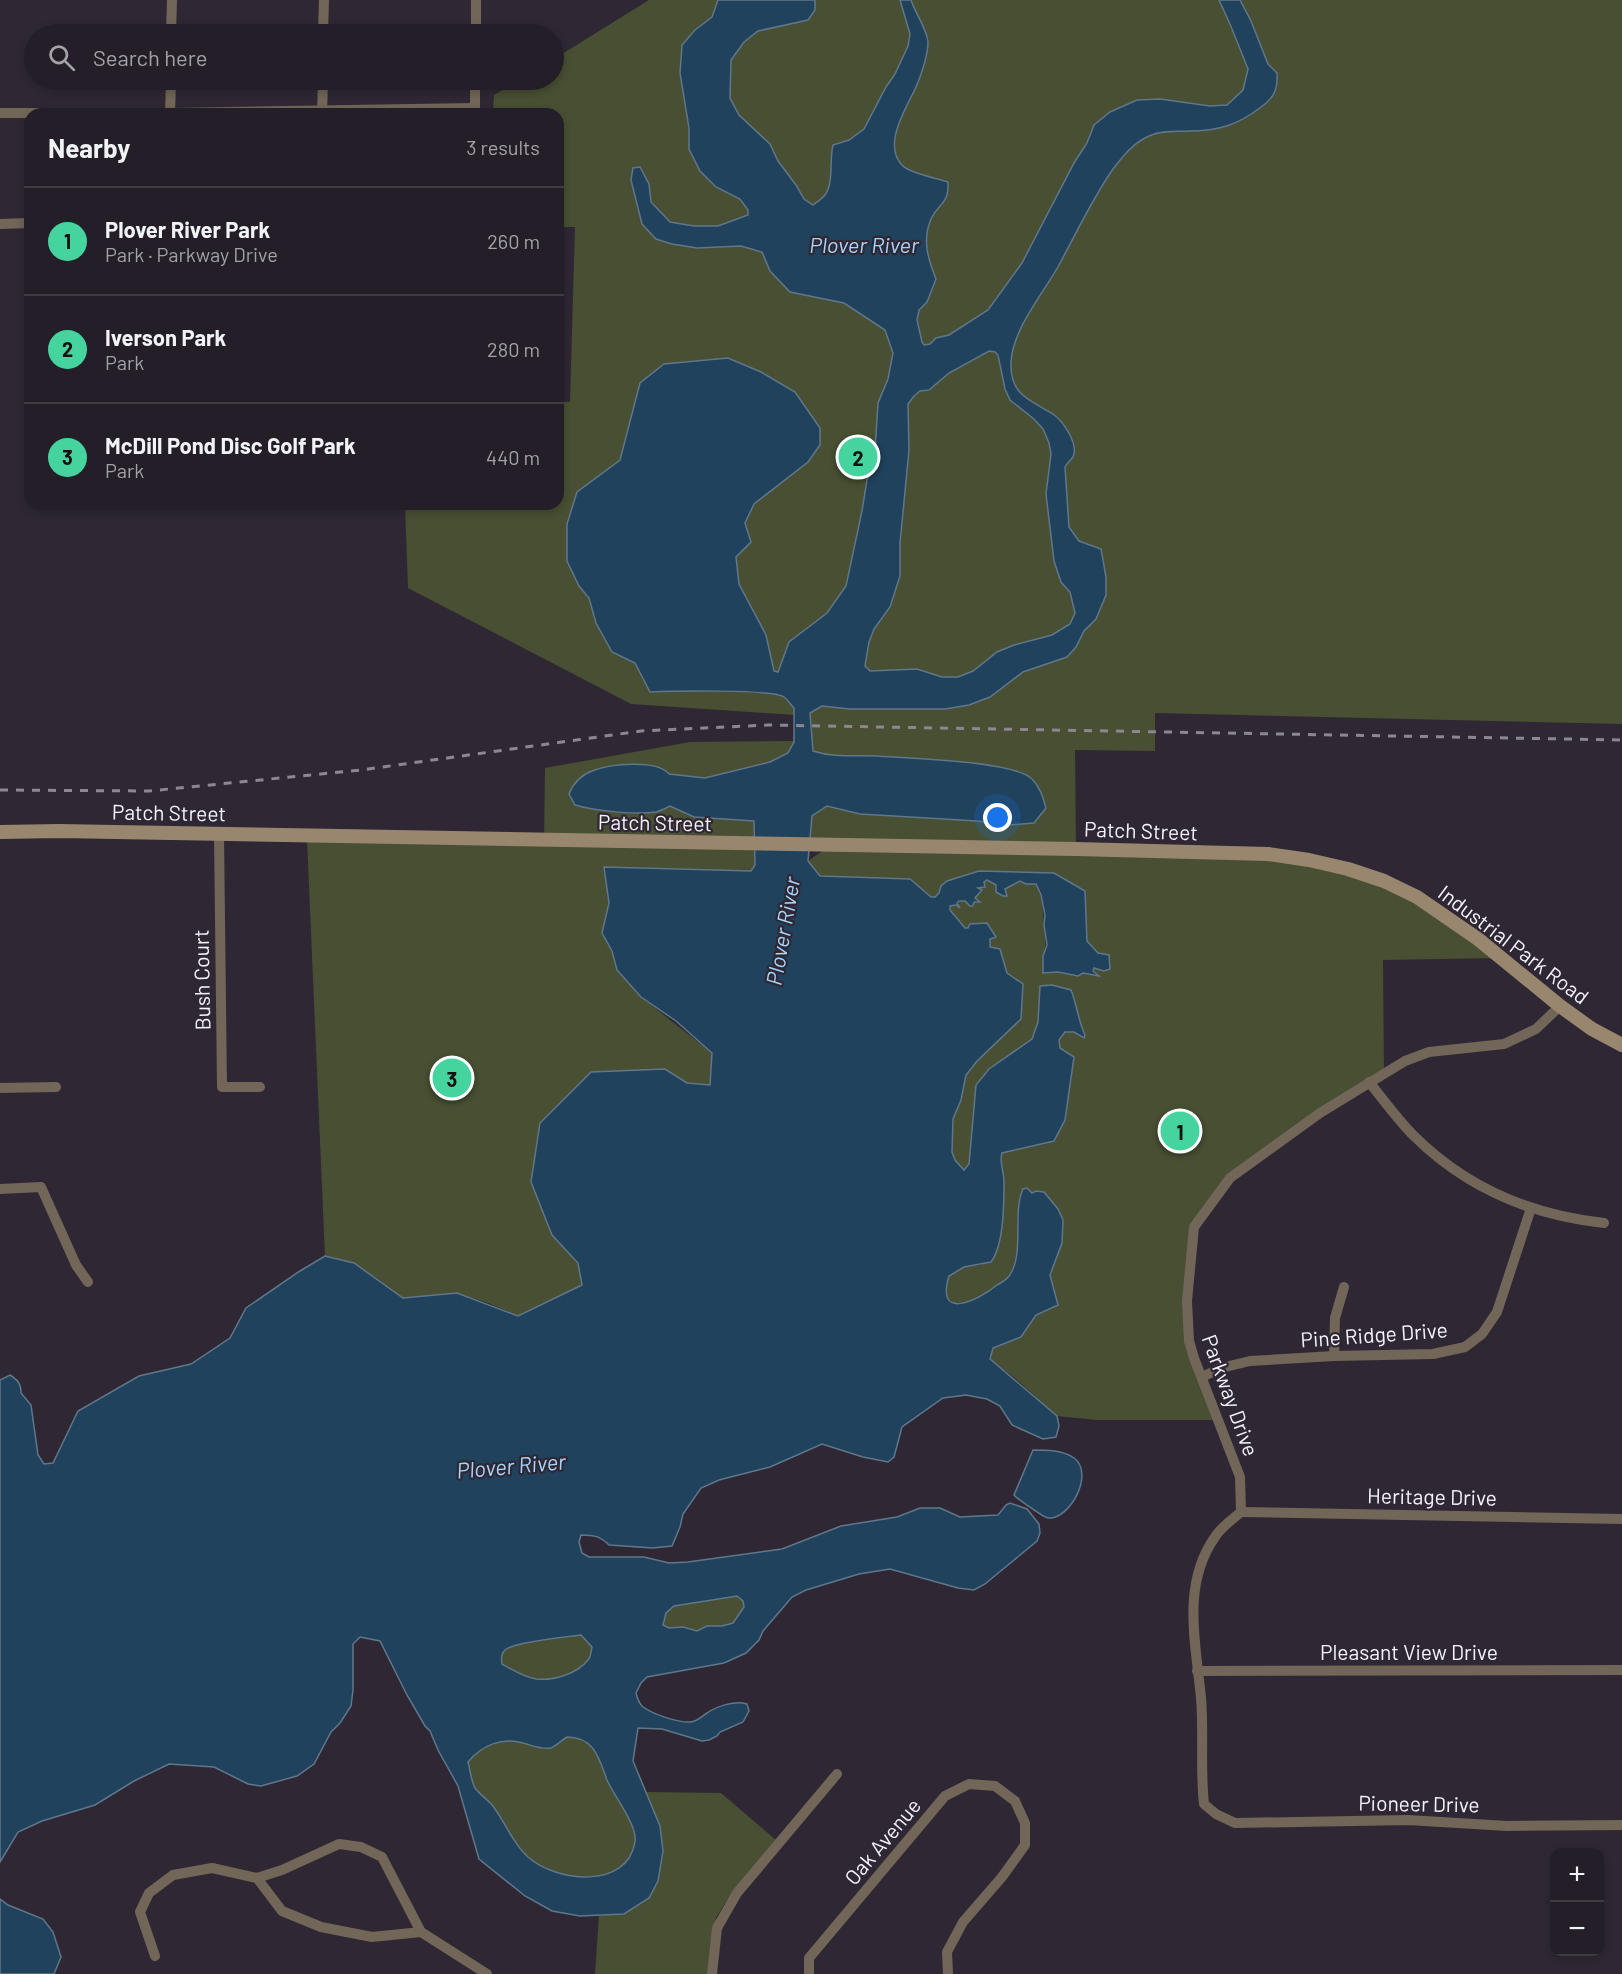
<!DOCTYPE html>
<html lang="en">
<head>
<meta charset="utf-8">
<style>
  :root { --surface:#231e27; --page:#2b272f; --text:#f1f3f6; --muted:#a3a2a7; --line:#403c44; --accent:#46d49e }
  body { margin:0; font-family:Barlow,sans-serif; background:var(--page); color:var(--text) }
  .controls { position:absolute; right:18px; bottom:18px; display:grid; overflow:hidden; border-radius:12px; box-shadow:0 3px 9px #0003 }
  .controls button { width:54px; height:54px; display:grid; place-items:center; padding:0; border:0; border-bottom:2px solid var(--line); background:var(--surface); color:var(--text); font:30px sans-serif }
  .you { position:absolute; left:998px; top:818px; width:21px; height:21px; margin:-15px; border:4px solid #fff; border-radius:50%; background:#1a73e8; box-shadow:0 0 0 9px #1a73e833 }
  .badge { display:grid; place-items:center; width:39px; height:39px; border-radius:50%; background:var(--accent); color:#111; font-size:20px; font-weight:700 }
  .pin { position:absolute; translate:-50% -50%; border:3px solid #fff; box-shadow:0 2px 6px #0006 }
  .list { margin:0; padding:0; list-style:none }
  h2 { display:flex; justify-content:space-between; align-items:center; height:78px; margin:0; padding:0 24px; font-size:26px }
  h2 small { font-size:20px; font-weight:400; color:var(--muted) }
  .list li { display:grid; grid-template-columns:39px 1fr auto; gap:18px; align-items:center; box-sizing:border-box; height:108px; padding:0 24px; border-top:2px solid var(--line) }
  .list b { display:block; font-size:22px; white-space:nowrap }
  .list p { margin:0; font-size:20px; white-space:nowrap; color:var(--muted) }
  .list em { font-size:20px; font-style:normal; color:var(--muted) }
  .icon { flex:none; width:33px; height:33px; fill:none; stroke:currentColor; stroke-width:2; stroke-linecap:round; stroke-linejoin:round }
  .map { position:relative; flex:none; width:1622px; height:1974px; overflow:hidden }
  .search { position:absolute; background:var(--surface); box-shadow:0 3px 9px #0003; left:24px; top:24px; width:540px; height:66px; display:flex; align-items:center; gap:15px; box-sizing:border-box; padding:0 21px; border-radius:33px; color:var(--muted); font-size:22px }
  .panel { position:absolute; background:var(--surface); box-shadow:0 3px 9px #0003; left:24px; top:108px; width:540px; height:402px; border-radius:18px }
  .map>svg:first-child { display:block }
</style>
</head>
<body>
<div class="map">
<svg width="1622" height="1974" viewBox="0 0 1622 1974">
  <rect width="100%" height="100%" fill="#2f2834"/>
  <g fill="#484f32">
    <path d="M 649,0 L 1622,0 L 1622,724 L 1155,713 L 1155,751 L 1075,750 L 1076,849 L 1268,854 L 1384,881 L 1501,958 L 1383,960 L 1384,1074 L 1230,1178 L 1194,1227 L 1187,1321 L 1219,1420 L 1097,1420 L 1057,1416 L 1015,1378 L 990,1359 L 993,1348 L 1021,1337 L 1036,1315 L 1058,1305 L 1050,1275 L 1062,1243 L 1058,1209 L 1044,1192 L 1019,1197 C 1020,1218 1021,1256 1009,1275 C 1003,1285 986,1293 975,1299 C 962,1305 958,1308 947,1297 L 946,1286 L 949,1276 L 964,1267 L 982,1265 L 1001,1232 L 1004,1179 L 1000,1160 L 1002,1153 L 1027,1146 L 1046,1144 L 1060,1048 L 1059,1040 L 1064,1032 L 1074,1032 L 1083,1038 L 1085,1035 L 1079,1023 L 1075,1001 L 1040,987 L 1038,1022 L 1032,1039 L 989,1069 L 976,1085 L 969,1164 L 964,1171 L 955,1160 L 952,1152 L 953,1119 L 961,1100 L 966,1075 L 977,1061 L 1007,974 L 1000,949 L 990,947 L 990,939 L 996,937 L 976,924 L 970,924 L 968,928 L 965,928 L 950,910 L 950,906 L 959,906 L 959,901 L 965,901 L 970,906 L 974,902 L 979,901 L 975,898 L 981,890 L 977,888 L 987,880 L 1004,889 L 1020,881 L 1026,884 L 1036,884 C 1043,899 1043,911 1044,927 C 1045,938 1047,945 1043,956 L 1058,972 L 1078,976 L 1082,973 L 1098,975 L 1093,971 L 1094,968 L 1098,968 L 1098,953 L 1087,941 L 1085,891 L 979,871 L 941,886 L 939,893 L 935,897 L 931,897 L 910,879 L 820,876 L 808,861 L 824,850 L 755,850 L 755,865 L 751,871 L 604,867 L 609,903 L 602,933 L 612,951 L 617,970 L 641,997 L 712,1053 L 710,1085 L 687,1083 L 665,1069 L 552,1235 L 578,1263 L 582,1285 L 518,1316 L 488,1303 L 457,1293 L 403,1298 L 354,1263 L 325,1256 L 307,840 L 544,845 L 545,768 L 690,742 L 794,741 L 794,715 L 631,704 L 408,588 L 405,504 L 558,504 L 558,402 L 570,402 L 575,227 L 558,227 L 558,114 L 493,114 L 494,95 L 520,80 L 554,80 L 554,59 Z"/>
    <path d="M 737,1596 L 743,1601 L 744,1607 L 733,1623 L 722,1626 L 708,1626 L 697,1631 L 683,1627 L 669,1628 L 663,1625 L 666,1613 L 674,1606 Z"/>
    <path d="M 581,1635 L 592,1647 C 591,1652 591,1657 588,1660 C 576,1674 554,1681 536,1679 C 523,1677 513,1670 502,1663 C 501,1658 501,1654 505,1650 C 513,1642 567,1636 581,1635 Z"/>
    <path d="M 567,1737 C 594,1737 599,1758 607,1780 C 614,1796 638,1826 635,1842 C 627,1890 556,1882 528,1857 C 512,1843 505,1821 492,1805 C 487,1799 479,1794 475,1788 C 471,1781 470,1769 468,1761 C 482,1745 502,1737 523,1743 C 531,1745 542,1750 551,1748 C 556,1746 562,1740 567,1737 Z"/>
    <path d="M 646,1792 L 721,1793 L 776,1840 L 725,1903 L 716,1918 L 712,1933 L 709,1974 L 595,1974 L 599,1915 L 624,1914 L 660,1826 Z"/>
  </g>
  <g fill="#20425c" stroke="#60778b" stroke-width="1.5" fill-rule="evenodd">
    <path d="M 718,0 L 815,0 L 815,10 L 808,20 L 758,31 L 744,42 L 731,60 L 730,98 L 739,115 L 770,144 L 778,161 L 796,185 L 804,199 L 813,205 C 817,202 822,199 825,195 C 834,183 829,160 833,145 L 849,140 L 864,129 L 886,87 L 895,74 L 908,46 L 910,34 L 900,0 L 911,0 C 915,13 927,29 928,42 C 928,58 918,85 910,99 C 902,116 885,145 901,164 C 908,173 936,178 948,182 C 949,205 939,202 931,219 C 922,240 928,259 936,279 L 927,302 L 919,310 L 917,320 L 922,342 L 924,345 L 930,344 L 936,338 L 949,335 L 988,310 L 1022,263 L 1074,163 L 1087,143 L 1094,125 L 1110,112 L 1137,100 L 1160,99 L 1210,106 L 1227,105 L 1243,90 L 1248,69 L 1230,24 L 1219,0 L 1240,0 L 1251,21 L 1268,64 L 1277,73 C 1278,89 1274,98 1261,107 C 1238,125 1218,131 1189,131 C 1176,132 1162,130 1149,136 C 1133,143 1123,156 1113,169 C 1092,199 1077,232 1059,265 C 1043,294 1010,332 1011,366 C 1011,396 1032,401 1053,414 C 1063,421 1079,444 1073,457 C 1071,460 1067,463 1065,467 L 1069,527 L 1079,541 L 1101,549 L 1106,577 L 1106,595 L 1096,619 L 1084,631 L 1076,647 L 1067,657 L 1023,672 L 990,697 L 969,705 L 945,709 L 850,709 L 822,706 L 810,713 L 813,751 C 834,758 855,755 877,756 C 906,758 1015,761 1032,779 C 1040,787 1043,797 1046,808 L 1034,823 L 1009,825 L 977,821 L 860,814 L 827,806 L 812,816 L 808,861 L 820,876 L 910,879 L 931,897 L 935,897 L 939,893 L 941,886 L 947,881 L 979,871 L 1054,873 L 1085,891 L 1087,941 L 1098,953 L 1109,955 L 1110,969 L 1104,971 L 1094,968 L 1093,971 L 1099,976 L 1083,973 L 1078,976 L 1058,972 L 1043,973 L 1043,956 L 1047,945 L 1044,925 L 1045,915 L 1041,895 L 1036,884 L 1026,884 L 1020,881 L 1005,889 L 1007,896 L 1003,896 L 996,892 L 996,885 L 987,880 L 984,882 L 985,887 L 978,888 L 982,890 L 975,898 L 980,902 L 974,902 L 973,906 L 970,906 L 965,901 L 959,901 L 957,903 L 960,908 L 956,905 L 950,906 L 950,910 L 965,928 L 968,928 L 970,924 L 987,923 L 996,937 L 990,939 L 990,947 L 1000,949 L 1007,973 L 1023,984 L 1021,1019 L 977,1061 L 966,1075 L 961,1100 L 953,1119 L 952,1152 L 955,1160 L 964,1170 L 969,1164 L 976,1085 L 989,1069 L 1032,1039 L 1038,1022 L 1040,986 L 1052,985 L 1071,990 C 1077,1005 1078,1020 1085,1035 L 1084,1038 L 1074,1032 L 1065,1032 L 1059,1040 L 1060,1048 L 1074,1057 L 1065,1120 L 1054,1141 L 1002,1153 C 999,1163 1004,1171 1004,1181 C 1004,1203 1004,1245 991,1262 L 964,1267 L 949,1276 C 935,1322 979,1300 997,1285 C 1001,1283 1006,1280 1009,1276 C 1025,1255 1012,1212 1023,1189 L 1027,1188 L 1032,1193 L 1036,1191 L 1044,1192 L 1058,1209 L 1063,1220 L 1062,1243 L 1050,1275 L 1058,1305 L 1036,1315 L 1021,1337 L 993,1348 L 990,1359 L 1057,1416 L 1059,1426 L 1056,1437 L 1043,1439 L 1012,1425 L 1000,1406 L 987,1399 L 966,1395 L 943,1398 L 902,1427 L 894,1457 L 888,1462 L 863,1457 L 822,1444 L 770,1467 L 719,1480 L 701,1488 L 683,1514 L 680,1527 L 672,1546 L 653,1548 L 609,1545 C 600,1536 594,1535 581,1535 L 579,1542 L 582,1553 L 589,1557 L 644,1557 L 669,1563 L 688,1562 L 782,1549 L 841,1526 L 897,1517 L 920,1508 L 940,1508 L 960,1517 L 998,1515 L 1006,1505 L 1010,1503 L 1027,1509 L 1039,1524 L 1040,1533 L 1037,1541 L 985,1584 L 974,1590 L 958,1588 L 890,1569 L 859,1574 L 806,1590 L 792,1597 L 763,1631 L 759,1640 L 746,1653 L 724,1663 L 647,1677 L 641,1683 L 636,1693 C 637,1697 639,1703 642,1706 C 651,1714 679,1723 691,1722 C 698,1721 702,1716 707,1713 C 717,1706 736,1700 747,1704 L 749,1711 L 743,1722 L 720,1732 L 717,1736 L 709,1740 L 702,1741 L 662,1729 L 638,1728 L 633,1761 L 660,1826 L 663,1851 L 658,1881 L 649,1898 L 624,1914 L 580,1916 L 552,1911 L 525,1896 L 479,1859 L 458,1786 L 438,1750 L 430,1731 L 425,1726 L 407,1695 L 380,1641 L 360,1637 L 353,1644 L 353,1690 L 351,1706 L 340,1723 L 331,1732 L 314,1764 L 297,1776 L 261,1786 L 248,1784 L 214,1767 L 169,1764 L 134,1781 L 95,1805 L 42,1821 L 18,1832 L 0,1862 L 0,1380 L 10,1375 C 18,1380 21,1384 21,1393 L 31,1405 L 38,1455 L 44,1464 L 53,1463 L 78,1411 L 139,1376 L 191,1364 L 230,1338 L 246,1308 L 300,1271 L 325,1256 L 354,1263 L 403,1298 L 457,1293 L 518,1316 L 582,1285 L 578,1263 L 552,1235 L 531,1182 L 540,1123 L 591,1072 L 665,1069 L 687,1083 L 710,1085 L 712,1053 L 676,1021 L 641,997 L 617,970 L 612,951 L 602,933 L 609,903 L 604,867 L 751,871 L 755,865 L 754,821 L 694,817 L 670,806 C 666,808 661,811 656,812 C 636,815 595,811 575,805 L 569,794 C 573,784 581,775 592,771 C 609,764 657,759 669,774 L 705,778 L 770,762 L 788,753 L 794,742 L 794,708 C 791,705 788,700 784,697 C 773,689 670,691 650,692 L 635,663 L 612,652 L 596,623 L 589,598 L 579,586 L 567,561 L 567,524 L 577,492 L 620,460 L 640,383 L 664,364 L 728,358 L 761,372 L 795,392 L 820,428 L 820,445 L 808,462 L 754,504 L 745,523 L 751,542 L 736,557 L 739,584 L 766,635 L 774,671 L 778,672 L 789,642 L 827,613 L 846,586 L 862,511 L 867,480 L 874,467 L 878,403 L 888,379 L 893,353 L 885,330 L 844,303 L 790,292 L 770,271 L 762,252 L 741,246 L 697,248 L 672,244 L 656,239 L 642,224 L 631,180 L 633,168 L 640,167 L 649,184 L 651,202 L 670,222 L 694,226 L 718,226 L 748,215 L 748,210 L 740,199 L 716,187 L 700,171 L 689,149 L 689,128 L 680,73 L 682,45 L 695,30 L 712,17 ZM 989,351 L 995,352 L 998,355 L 1005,389 L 1010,400 L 1034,419 L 1043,429 L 1049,443 L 1051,454 L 1046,494 L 1054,561 L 1061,582 L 1070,592 L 1075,613 L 1070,624 L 1052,635 L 1014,645 L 997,652 L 973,671 L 958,677 L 942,677 L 917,669 L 870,671 L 865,666 L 869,642 L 874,629 L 890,607 L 900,576 L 900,543 L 909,450 L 908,404 L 914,396 L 920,391 L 929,390 L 949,373 ZM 737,1596 L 743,1601 L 744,1607 L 733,1623 L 722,1626 L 707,1626 L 697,1631 L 683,1627 L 669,1628 L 663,1625 L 666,1613 L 674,1606 ZM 581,1635 L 592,1647 C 591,1651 591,1657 588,1660 C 577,1674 553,1681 536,1679 C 524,1677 513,1670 502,1664 C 501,1659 501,1654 505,1650 C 513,1642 567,1637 581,1635 ZM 567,1737 C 594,1737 599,1758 607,1780 C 614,1796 638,1826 635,1842 C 627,1890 556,1882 528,1857 C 512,1843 505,1821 492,1805 C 487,1799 479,1794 475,1788 C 471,1781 470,1769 468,1762 C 482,1745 502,1737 523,1743 C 531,1745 542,1750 551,1748 C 556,1746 562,1740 567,1737 Z"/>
    <path d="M 1033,1450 C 1046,1450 1063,1450 1074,1458 C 1095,1473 1070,1520 1048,1518 C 1045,1518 1016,1498 1014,1495 Z"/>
    <path d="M 0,1899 L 8,1905 L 43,1919 L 53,1932 L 61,1957 L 54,1974 L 0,1974 Z"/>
  </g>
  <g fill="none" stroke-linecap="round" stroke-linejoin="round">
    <g stroke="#716657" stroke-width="10">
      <path d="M 171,34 L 172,0"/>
      <path d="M 323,34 L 324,0"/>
      <path d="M 476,34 L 476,0"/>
      <path d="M 0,113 L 170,113 L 475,108"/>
      <path d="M 170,114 L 171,80"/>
      <path d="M 322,114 L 323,80"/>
      <path d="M 475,114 L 475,80"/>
      <path d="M 0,224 L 30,223"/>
      <path d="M 219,834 L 222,1087 L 260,1087"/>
      <path d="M 1560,1006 L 1536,1029 L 1504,1044 L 1429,1052 L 1405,1061 L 1320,1113 L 1230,1178 L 1194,1227 L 1187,1301 L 1189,1341 L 1194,1358 L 1240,1477 L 1241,1512 C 1233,1519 1221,1527 1215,1537 C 1181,1585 1196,1644 1201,1698 C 1204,1733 1200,1768 1204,1804 L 1216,1814 L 1235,1823 L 1408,1820 L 1507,1826 L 1622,1825"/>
      <path d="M 1369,1082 C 1383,1099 1397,1119 1413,1135 C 1465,1187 1530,1215 1604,1223"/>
      <path d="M 0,1088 L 56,1087"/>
      <path d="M 0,1189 L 41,1187 L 76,1265 L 88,1282"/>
      <path d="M 1334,1356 L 1335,1318 L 1344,1287"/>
      <path d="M 1202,1377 L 1221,1368 L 1250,1361 L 1334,1356 L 1433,1354 L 1465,1347 L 1482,1334 L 1497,1312 L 1531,1208"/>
      <path d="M 1241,1512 L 1622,1519"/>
      <path d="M 1197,1671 L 1622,1670"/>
      <path d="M 257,1878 L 282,1911 L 321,1927 L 372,1937 L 421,1932"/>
      <path d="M 155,1956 L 140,1912 L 149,1893 L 173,1875 L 212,1868 L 257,1878 L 282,1870 L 339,1844 L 361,1847 L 382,1857 L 421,1932 L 487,1974"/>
      <path d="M 712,1974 L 717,1928 L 737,1893 L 837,1774"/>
      <path d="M 809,1974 L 809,1958 L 945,1796 L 969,1784 L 995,1786 L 1015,1801 L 1025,1823 L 1025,1845 L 1002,1877 L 963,1922 L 947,1952 L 948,1974"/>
    </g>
    <path stroke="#98876e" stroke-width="14" d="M 0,832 L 59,831 L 1076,849 L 1268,854 L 1309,860 L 1348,869 L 1384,881 L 1417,897 L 1478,939 L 1560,1006 L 1592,1029 L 1622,1045"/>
    <path stroke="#8d8791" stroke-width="3" stroke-dasharray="8 8" stroke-linecap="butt" d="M 0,790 L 149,791 L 361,770 L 641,731 L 768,725 L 1622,740"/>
  </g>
  <g text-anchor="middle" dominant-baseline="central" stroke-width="4.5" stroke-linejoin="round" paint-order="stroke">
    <g font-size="21" fill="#f7f2fa" stroke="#2f2834">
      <text transform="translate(169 812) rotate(1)">Patch Street</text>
      <text transform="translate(655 822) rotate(1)">Patch Street</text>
      <text transform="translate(1141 830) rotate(2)">Patch Street</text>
      <text transform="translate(1514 944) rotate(37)">Industrial Park Road</text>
      <text transform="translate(201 980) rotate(-91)">Bush Court</text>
      <text transform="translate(1374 1334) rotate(-4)">Pine Ridge Drive</text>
      <text transform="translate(1231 1395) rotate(70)">Parkway Drive</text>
      <text transform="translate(1432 1496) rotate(1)">Heritage Drive</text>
      <text x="1409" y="1651">Pleasant View Drive</text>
      <text transform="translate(1419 1803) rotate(1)">Pioneer Drive</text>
      <text transform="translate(882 1841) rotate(-50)">Oak Avenue</text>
    </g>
    <g font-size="22" font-style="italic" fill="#a6d4fa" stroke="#2f2834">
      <text x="864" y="244">Plover River</text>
      <text transform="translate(782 931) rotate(-80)">Plover River</text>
      <text transform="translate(511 1465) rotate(-5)">Plover River</text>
    </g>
  </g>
</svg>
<div class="controls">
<button>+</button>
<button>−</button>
</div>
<div class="you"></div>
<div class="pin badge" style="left:1180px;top:1131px">1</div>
<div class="pin badge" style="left:858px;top:457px">2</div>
<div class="pin badge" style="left:452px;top:1078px">3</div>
<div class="search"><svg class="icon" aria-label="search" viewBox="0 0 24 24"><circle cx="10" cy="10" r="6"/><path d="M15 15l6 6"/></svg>Search here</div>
<section class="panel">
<h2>Nearby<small>3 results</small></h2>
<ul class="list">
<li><span class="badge">1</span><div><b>Plover River Park</b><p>Park · Parkway Drive</p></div><em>260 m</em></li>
<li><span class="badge">2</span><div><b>Iverson Park</b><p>Park</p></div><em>280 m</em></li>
<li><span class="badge">3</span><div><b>McDill Pond Disc Golf Park</b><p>Park</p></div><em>440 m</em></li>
</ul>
</section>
</div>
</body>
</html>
